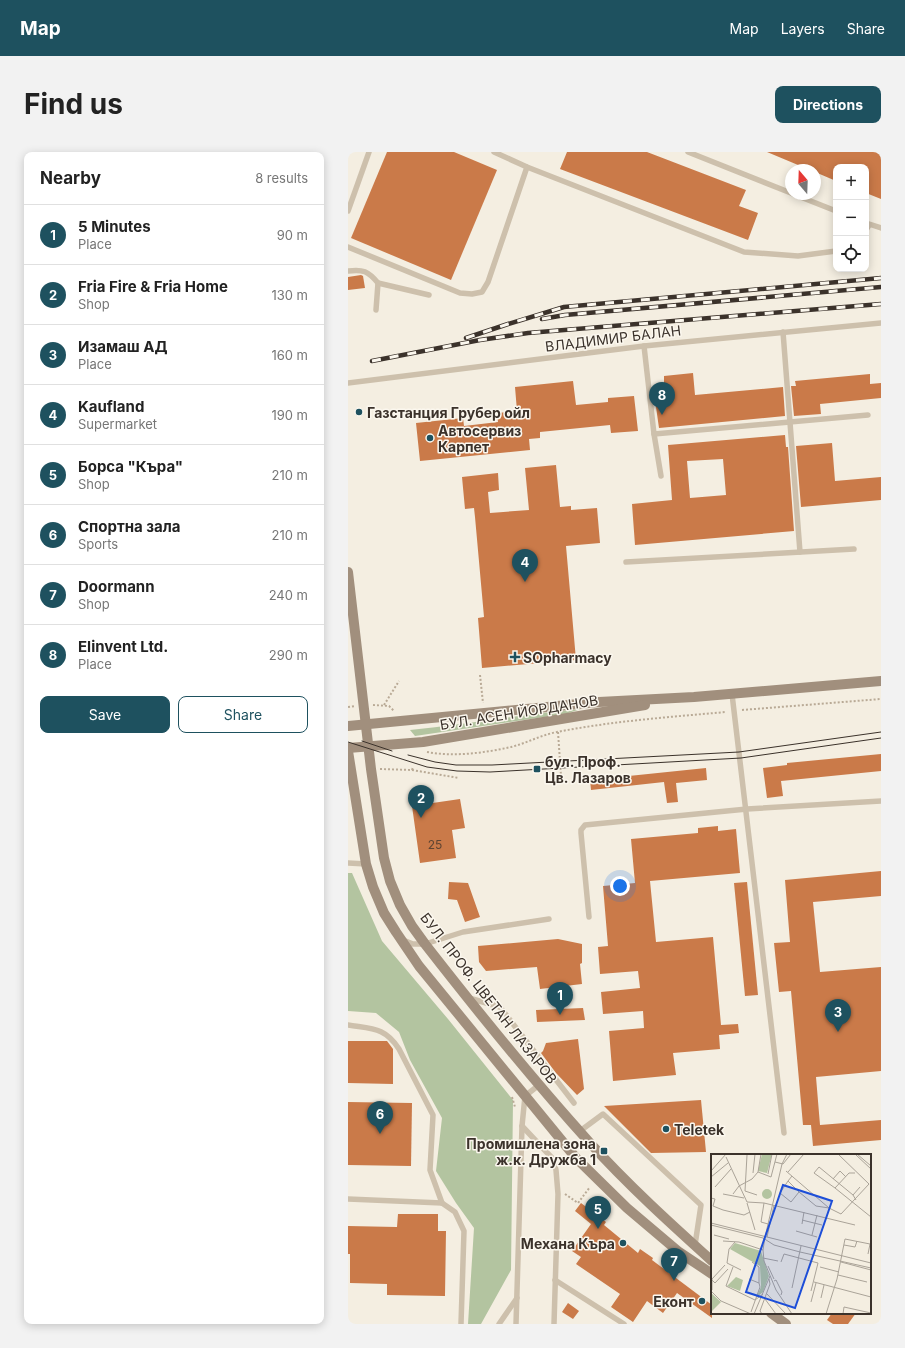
<!DOCTYPE html>
<html lang="en">
<head>
<meta charset="utf-8">
<style>
  :root { --surface:#fff; --page:#f2f2f2; --text:#222; --muted:#767676; --line:#e0e0e0; --accent:#1e515f }
  body { margin:0; font-family:Inter,sans-serif; background:var(--page); color:var(--text) }
  .controls { position:absolute; right:12px; top:12px; display:grid; overflow:hidden; border-radius:8px; box-shadow:0 2px 10px #0003 }
  .controls button { width:36px; height:36px; display:grid; place-items:center; padding:0; border:0; border-bottom:1px solid var(--line); background:var(--surface); color:var(--text); font:20px sans-serif }
  .compass { position:absolute; left:437px; top:12px; width:36px; height:36px; border-radius:50%; background:var(--surface); box-shadow:0 2px 10px #0003; rotate:341deg }
  .you { position:absolute; left:272px; top:734px; width:14px; height:14px; margin:-10px; border:3px solid #fff; border-radius:50%; background:#1a73e8; box-shadow:0 0 0 6px #1a73e833 }
  .badge { display:grid; place-items:center; width:26px; height:26px; border-radius:50%; background:var(--accent); color:#fff; font-size:13px; font-weight:700 }
  .pin { position:absolute; translate:-50% -33px; filter:drop-shadow(0 1px 2px #0008) }
  .pin::after { content:''; position:absolute; top:21px; width:14px; height:12px; background:inherit; clip-path:polygon(0 0,100% 0,50% 100%) }
  .list { margin:0; padding:0; list-style:none }
  h2 { display:flex; justify-content:space-between; align-items:center; height:52px; margin:0; padding:0 16px; font-size:17px }
  h2 small { font-size:13px; font-weight:400; color:var(--muted) }
  .list li { display:grid; grid-template-columns:26px 1fr auto; gap:12px; align-items:center; box-sizing:border-box; height:60px; padding:0 16px; border-top:1px solid var(--line) }
  .list b { display:block; font-size:15px; white-space:nowrap }
  .list p { margin:0; font-size:13px; white-space:nowrap; color:var(--muted) }
  .list em { font-size:13px; font-style:normal; color:var(--muted) }
  .actions { display:flex; gap:8px; padding:12px 16px }
  .actions a { flex:1; padding:9px 0; border:1px solid var(--accent); border-radius:8px; text-align:center; font-size:14px; color:var(--accent) }
  .actions .main { background:var(--accent); color:#fff }
  .icon { flex:none; width:22px; height:22px; fill:none; stroke:currentColor; stroke-width:2; stroke-linecap:round; stroke-linejoin:round }
  .map { position:relative; flex:none; width:533px; height:1172px; overflow:hidden; border-radius:8px }
  header { display:flex; align-items:center; gap:24px; box-sizing:border-box; height:56px; padding:0 20px; background:var(--accent); color:#fff }
  header strong { font-size:19px }
  nav { display:flex; gap:22px; margin-inline-start:auto; font-size:14px }
  .intro { display:flex; align-items:center; justify-content:space-between; box-sizing:border-box; height:96px; padding:0 24px }
  h1 { margin:0; font-size:28px }
  .button { padding:10px 18px; border-radius:8px; background:var(--accent); color:#fff; font-size:14px; font-weight:700 }
  main { display:flex; gap:24px; padding:0 24px }
  aside { flex:1; background:var(--surface); border-radius:8px; box-shadow:0 2px 10px #0003 }
  .map>svg:first-child { display:block }
</style>
</head>
<body>
<header>
<strong>Map</strong>
<nav><a>Map</a><a>Layers</a><a>Share</a></nav>
</header>
<div class="intro"><h1>Find us</h1><a class="button">Directions</a></div>
<main>
<aside>
<h2>Nearby<small>8 results</small></h2>
<ul class="list">
<li><span class="badge">1</span><div><b>5 Minutes</b><p>Place</p></div><em>90 m</em></li>
<li><span class="badge">2</span><div><b>Fria Fire &amp; Fria Home</b><p>Shop</p></div><em>130 m</em></li>
<li><span class="badge">3</span><div><b>Изамаш АД</b><p>Place</p></div><em>160 m</em></li>
<li><span class="badge">4</span><div><b>Kaufland</b><p>Supermarket</p></div><em>190 m</em></li>
<li><span class="badge">5</span><div><b>Борса &quot;Къра&quot;</b><p>Shop</p></div><em>210 m</em></li>
<li><span class="badge">6</span><div><b>Спортна зала</b><p>Sports</p></div><em>210 m</em></li>
<li><span class="badge">7</span><div><b>Doormann</b><p>Shop</p></div><em>240 m</em></li>
<li><span class="badge">8</span><div><b>Elinvent Ltd.</b><p>Place</p></div><em>290 m</em></li>
</ul>
<div class="actions"><a class="main">Save</a><a>Share</a></div>
</aside>
<div class="map">
<svg width="533" height="1172" viewBox="0 0 533 1172">
  <rect width="100%" height="100%" fill="#f4eee1"/>
  <g fill="#b3c4a0">
    <path d="M 233,557 L 217,562 L 67,584 L 62,578 C 119,572 176,562 233,557 Z"/>
    <path d="M 0,721 L 4,721 L 34,789 L 100,867 L 165,948 L 163,1118 L 133,1172 L 120,1172 L 126,1076 L 108,1051 L 88,1019 L 94,966 L 62,908 L 51,880 L 28,861 L 0,859 Z"/>
  </g>
  <g fill="#ca7a49" fill-rule="evenodd">
    <path d="M 39,0 L 106,0 L 149,18 L 103,128 L 3,86 Z"/>
    <path d="M 219,0 L 299,0 L 398,38 L 391,54 L 410,61 L 400,88 L 212,17 Z"/>
    <path d="M 419,0 L 533,0 L 533,47 L 518,41 L 518,15 L 488,15 L 488,29 L 467,20 L 467,18 L 462,18 Z"/>
    <path d="M 13,123 L 15,124 L 17,136 L 0,138 L 0,125 Z"/>
    <path d="M 345,221 L 347,243 L 435,235 L 437,264 L 311,276 L 305,234 L 316,233 L 316,224 Z"/>
    <path d="M 522,222 L 522,232 L 533,231 L 533,246 L 472,252 L 473,262 L 446,264 L 443,234 L 448,234 L 447,229 Z"/>
    <path d="M 225,229 L 228,253 L 260,250 L 260,246 L 286,244 L 290,279 L 263,281 L 262,273 L 192,280 L 192,286 L 181,287 L 182,298 L 72,309 L 68,271 L 115,266 L 116,274 L 150,270 L 149,261 L 169,259 L 167,235 Z"/>
    <path d="M 437,283 L 438,295 L 440,295 L 446,379 L 287,393 L 284,352 L 324,348 L 320,293 ZM 375,307 L 378,343 L 342,346 L 339,309 Z"/>
    <path d="M 484,291 L 487,329 L 533,325 L 533,348 L 453,355 L 448,294 Z"/>
    <path d="M 208,313 L 212,355 L 223,354 L 223,358 L 249,356 L 252,391 L 218,394 L 228,508 L 134,516 L 130,466 L 136,465 L 127,365 L 126,356 L 117,357 L 114,325 L 150,321 L 151,338 L 140,340 L 142,361 L 181,358 L 177,316 Z"/>
    <path d="M 533,602 L 533,619 L 433,629 L 435,644 L 419,646 L 415,616 L 439,613 L 439,611 Z"/>
    <path d="M 358,616 L 359,628 L 328,631 L 330,650 L 319,651 L 316,630 L 243,638 L 242,628 Z"/>
    <path d="M 112,647 L 117,676 L 104,678 L 108,706 L 72,711 L 64,654 Z"/>
    <path d="M 370,674 L 370,679 L 388,677 L 392,721 L 302,729 L 308,790 L 365,785 L 373,873 L 390,872 L 391,881 L 371,883 L 372,897 L 325,901 L 328,923 L 265,929 L 261,879 L 296,876 L 295,859 L 255,862 L 253,840 L 292,836 L 290,819 L 252,822 L 250,795 L 260,794 L 255,734 L 287,731 L 283,687 L 350,681 L 350,676 Z"/>
    <path d="M 533,719 L 533,744 L 465,750 L 472,820 L 533,815 L 533,919 L 468,925 L 472,973 L 533,968 L 533,988 L 465,994 L 463,973 L 455,973 L 443,839 L 431,840 L 426,791 L 442,790 L 437,728 Z"/>
    <path d="M 101,730 L 120,731 L 132,765 L 117,770 L 109,748 L 100,747 Z"/>
    <path d="M 399,730 L 410,843 L 397,844 L 386,731 Z"/>
    <path d="M 210,787 L 234,792 L 234,811 L 232,812 L 234,832 L 192,837 L 189,815 L 138,819 L 131,810 L 130,794 Z"/>
    <path d="M 235,856 L 237,868 L 189,870 L 188,858 Z"/>
    <path d="M 230,887 L 236,937 L 229,943 L 208,921 L 193,901 L 195,899 L 198,891 Z"/>
    <path d="M 0,889 L 39,889 L 45,897 L 45,932 L 0,931 Z"/>
    <path d="M 353,948 L 358,1000 L 303,1001 L 256,954 Z"/>
    <path d="M 0,950 L 64,951 L 63,1014 L 0,1013 Z"/>
    <path d="M 233,1051 L 258,1070 L 256,1073 L 290,1101 L 292,1097 L 305,1106 L 304,1108 L 364,1153 L 364,1166 L 329,1141 L 315,1161 L 299,1149 L 285,1170 L 263,1155 L 272,1142 L 228,1112 L 233,1105 L 224,1099 L 243,1072 L 227,1059 Z"/>
    <path d="M 50,1062 L 90,1062 L 90,1079 L 98,1079 L 97,1144 L 39,1143 L 39,1132 L 2,1131 L 2,1102 L 0,1102 L 0,1074 L 49,1075 Z"/>
    <path d="M 220,1151 L 231,1159 L 225,1167 L 214,1160 Z"/>
    <path d="M 484,1161 L 508,1161 L 500,1172 L 485,1172 L 479,1168 Z"/>
  </g>
  <g fill="none" stroke-linecap="round" stroke-linejoin="round">
    <g stroke="#b9aa96" stroke-width="2" stroke-dasharray="2 2" stroke-linecap="butt">
      <path d="M 132,523 L 135,551"/>
      <path d="M 25,553 L 41,554 L 46,559"/>
      <path d="M 36,553 L 51,529"/>
      <path d="M 0,555 L 7,554"/>
      <path d="M 394,558 L 533,547"/>
      <path d="M 210,580 L 213,624"/>
      <path d="M 79,600 C 106,605 136,601 163,595 C 179,591 193,583 209,580 C 265,569 322,565 378,560"/>
      <path d="M 32,617 L 64,618 L 65,615"/>
      <path d="M 64,618 L 111,626"/>
      <path d="M 164,945 L 167,955"/>
      <path d="M 217,1042 L 230,1051 L 242,1035"/>
    </g>
    <g stroke="#cdc0ac" stroke-width="5.5">
      <path d="M 146,0 L 179,15 L 396,100 L 450,104 L 488,99"/>
      <path d="M 340,0 L 443,41"/>
      <path d="M 445,42 L 488,59"/>
      <path d="M 0,59 L 21,0"/>
      <path d="M 518,71 L 533,76"/>
      <path d="M 518,78 L 521,73"/>
      <path d="M 0,95 L 112,141 L 124,142 L 134,140 L 140,130 L 179,15"/>
      <path d="M 0,119 C 15,117 20,119 30,131 L 28,158"/>
      <path d="M 30,131 L 81,143"/>
      <path d="M 435,180 L 452,400"/>
      <path d="M 296,194 L 306,282 L 313,324"/>
      <path d="M 0,231 L 296,194 L 533,171"/>
      <path d="M 306,282 L 520,263"/>
      <path d="M 278,410 L 506,397"/>
      <path d="M 384,542 L 436,981"/>
      <path d="M 0,711 L 18,712"/>
      <path d="M 241,765 L 233,681 L 233,678 L 237,673 L 399,657 L 533,649"/>
      <path d="M 55,788 L 65,792 L 77,792 L 115,780 L 201,767"/>
      <path d="M 121,846 L 152,855 L 226,951"/>
      <path d="M 0,873 C 24,877 37,875 51,897 L 85,963 L 82,1018 L 94,1051"/>
      <path d="M 174,974 L 205,1007 L 208,1018 L 210,1042 L 206,1172"/>
      <path d="M 232,979 L 255,962 L 353,1053 L 347,1093"/>
      <path d="M 0,1047 L 94,1051 L 107,1060 L 116,1079 L 113,1172"/>
      <path d="M 207,1128 L 276,1172"/>
      <path d="M 151,1172 L 169,1146"/>
      <path d="M 168,1172 L 174,974 L 177,944 L 191,933"/>
    </g>
    <g stroke="#a18f7d" stroke-width="10">
      <path d="M 0,420 L 23,617 L 36,706 L 42,729 L 52,753 L 64,774 L 77,792 C 130,860 184,927 242,991 C 279,1032 323,1072 364,1109"/>
      <path d="M 0,574 L 251,550 L 346,545 L 533,529"/>
      <path d="M 0,596 L 75,590 L 297,553"/>
      <path d="M 0,599 L 18,712 L 25,735 L 36,761 L 48,780 L 71,814 L 228,1006 L 279,1056 L 331,1100 L 364,1122"/>
      <path d="M 423,1161 L 438,1172"/>
    </g>
    <g stroke="#3b322b" stroke-width="1">
      <path d="M 14,589 L 44,599"/>
      <path d="M 0,590 L 79,615 L 109,619 L 142,620 L 393,606 L 533,586"/>
      <path d="M 60,603 L 87,610 L 108,613 L 144,613 L 391,600 L 533,580"/>
    </g>
    <defs>
      <g id="rail">
        <path d="M 194,167 L 217,163 L 533,135"/>
        <path d="M 118,186 L 160,172 L 216,155 L 533,126"/>
        <path d="M 24,209 L 132,188 L 180,181 L 533,152"/>
      </g>
    </defs>
    <use href="#rail" stroke="#3b322b" stroke-width="4.5"/>
    <use href="#rail" stroke="#fbf7ee" stroke-width="3" stroke-dasharray="9" stroke-linecap="butt"/>
  </g>
  <g fill="#1e515f" stroke="#fbf7ee" stroke-width="1.5">
    <circle cx="11" cy="260" r="4"/>
    <circle cx="82" cy="286" r="4"/>
    <path d="M165 499h4v4h4v4h-4v4h-4v-4h-4v-4h4z"/>
    <rect x="185" y="613" width="8" height="8" rx="2"/>
    <circle cx="318" cy="977" r="4"/>
    <rect x="252" y="995" width="8" height="8" rx="2"/>
    <circle cx="275" cy="1091" r="4"/>
    <circle cx="354" cy="1149" r="4"/>
  </g>
  <g text-anchor="middle" dominant-baseline="central" stroke-width="3" stroke-linejoin="round" paint-order="stroke">
    <g font-size="12" fill="#5f4432">
      <text x="87" y="692">25</text>
    </g>
    <g font-size="14" fill="#3b322b" stroke="#fbf7ee">
      <text transform="translate(265 186) rotate(-7)">ВЛАДИМИР БАЛАН</text>
      <text transform="translate(171 560) rotate(-9)">БУЛ. АСЕН ЙОРДАНОВ</text>
      <text transform="translate(141 846) rotate(52)">БУЛ. ПРОФ. ЦВЕТАН ЛАЗАРОВ</text>
    </g>
    <g font-size="14" font-weight="bold" fill="#3b322b" stroke="#fbf7ee" text-anchor="start">
      <text x="19" y="260">Газстанция Грубер ойл</text>
      <text x="90" y="278">Автосервиз<tspan x="90" dy="16">Карпет</tspan></text>
      <text x="175" y="505">SOpharmacy</text>
      <text x="197" y="609">бул. Проф.<tspan x="197" dy="16">Цв. Лазаров</tspan></text>
      <text x="326" y="977">Teletek</text>
      <text x="248" y="991" text-anchor="end">Промишлена зона<tspan x="248" dy="16">ж.к. Дружба 1</tspan></text>
      <text x="267" y="1091" text-anchor="end">Механа Къра</text>
      <text x="346" y="1149" text-anchor="end">Еконт</text>
    </g>
  </g>
  <g transform="translate(363 1002)">
    <rect width="160" height="160" fill="#f4eee1"/>
    <path d="M51 40a5 5 0 1 1 10 0a5 5 0 1 1-10 0ZM 24,89 L 50,97 L 58,122 L 52,138 L 45,144 L 50,133 L 49,112 L 19,95 ZM 25,123 L 32,126 L 29,137 L 16,132 Z" fill="#b3c4a0"/>
    <path d="M 0,139 L 10,148 L 0,158 Z" fill="#b3c4a0"/>
    <path d="M 51,0 L 61,0 L 56,19 L 47,17 Z" fill="#b3c4a0"/>
    <path fill="none" stroke="#aaa398" stroke-width="1" d="M 144,0 L 160,15M 146,0 L 160,12M 36,1 L 34,37 L 46,41M 15,3 L 36,48 L 53,49 L 144,71M 64,8 L 72,10 L 80,0M 0,17 L 15,0M 75,17 L 118,54 L 130,60 L 158,30 L 127,0M 47,18 L 50,0M 77,18 L 93,0M 42,19 L 44,0M 144,19 L 138,19 L 124,34 L 160,63M 57,20 L 61,0M 81,22 L 77,27 L 88,38 L 105,52 L 118,54M 0,23 L 17,9M 122,25 L 129,17 L 135,23M 77,27 L 69,39 L 80,48 L 88,38M 4,33 L 20,15M 124,34 L 103,19 L 108,13 L 142,41M 12,40 L 33,44M 22,40 L 28,32 L 41,25 L 47,18 L 60,23 L 66,0M 0,44 L 4,45 L 2,52 L 12,56 L 33,61 L 39,58M 145,46 L 142,41 L 149,33M 36,49 L 44,76M 53,49 L 50,68 L 57,70M 91,66 L 111,71M 0,69 L 160,109M 91,70 L 93,58M 0,71 L 52,84 L 63,91 L 89,98 L 160,114M 85,77 L 106,83M 3,81 L 18,85M 101,81 L 106,61M 54,83 L 71,10 L 76,0M 54,83 L 52,96 L 53,107 L 65,136 L 81,160M 56,83 L 63,51M 12,87 L 28,88 L 52,96M 24,88 L 18,95 L 16,109 L 30,116M 133,91 L 144,93 L 146,87M 52,104 L 67,107M 41,108 L 48,113 L 48,129M 70,108 L 73,100 L 107,109 L 100,137M 130,108 L 160,116M 57,112 L 63,125M 22,113 L 15,132 L 44,146 L 52,140M 109,113 L 128,118M 127,121 L 156,128M 38,125 L 48,129 L 49,133 L 40,158M 1,126 L 4,129 L 17,115M 63,127 L 65,126 L 71,138 L 70,141M 103,128 L 160,143M 81,134 L 90,92M 1,136 L 1,125 L 14,111M 1,138 L 10,147 L 40,160M 56,140 L 75,160M 110,144 L 113,131M 54,145 L 65,160M 100,148 L 105,129M 43,160 L 59,122M 51,160 L 49,157 L 59,130 L 58,125M 115,160 L 126,125 L 134,85 L 159,90 L 157,100M 132,160 L 133,153 L 160,159"/>
    <path fill="#1d4ed8" fill-opacity="0.15" stroke="#1d4ed8" stroke-width="2" d="M 72,31 L 121,47 L 84,154 L 35,138 Z"/>
    <rect width="160" height="160" fill="none" stroke="#3b322b" stroke-width="2"/>
  </g>
</svg>
<div class="controls">
<button>+</button>
<button>−</button>
<button><svg class="icon" aria-label="locate" viewBox="0 0 24 24"><circle cx="12" cy="12" r="6"/><path d="M12 2v4M12 18v4M2 12h4M18 12h4"/></svg></button>
</div>
<svg class="compass" viewBox="-18 -18 36 36"><path d="M0-13l5 13h-10z" fill="#e53935"/><path d="M0 13l5-13h-10z" fill="#767676"/></svg>
<div class="you"></div>
<div class="pin badge" style="left:212px;top:863px">1</div>
<div class="pin badge" style="left:73px;top:666px">2</div>
<div class="pin badge" style="left:490px;top:880px">3</div>
<div class="pin badge" style="left:177px;top:430px">4</div>
<div class="pin badge" style="left:250px;top:1077px">5</div>
<div class="pin badge" style="left:32px;top:982px">6</div>
<div class="pin badge" style="left:326px;top:1129px">7</div>
<div class="pin badge" style="left:314px;top:263px">8</div>
</div>
</main>
</body>
</html>
